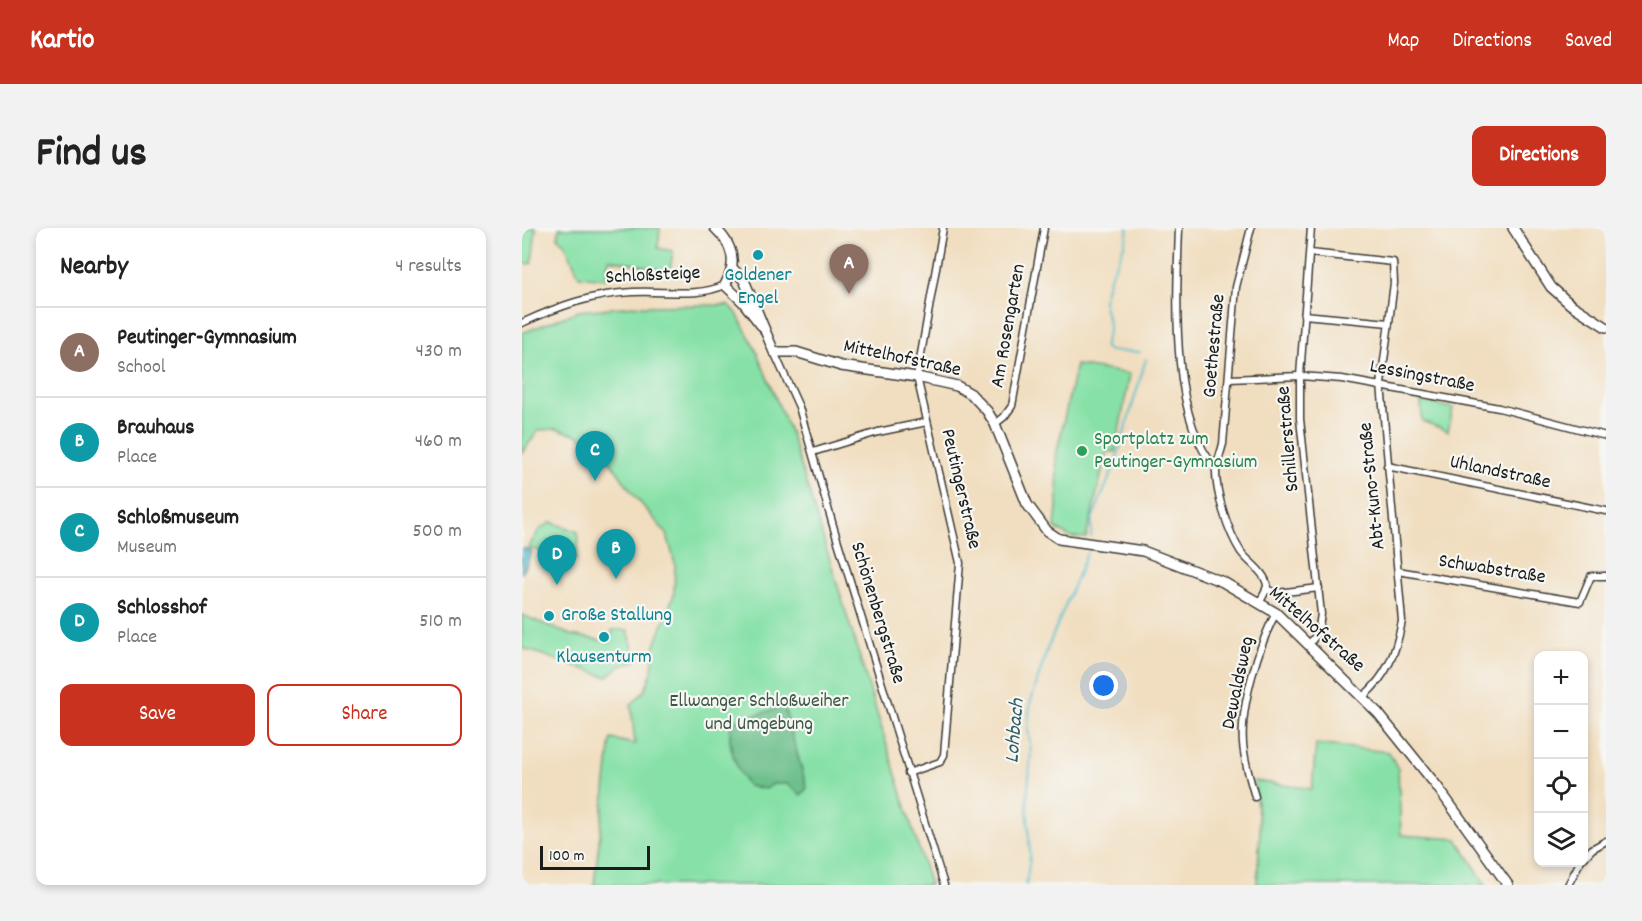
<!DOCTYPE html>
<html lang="en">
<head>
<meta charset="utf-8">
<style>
  :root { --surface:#fff; --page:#f2f2f2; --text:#222; --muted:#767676; --line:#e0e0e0; --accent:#c8321e }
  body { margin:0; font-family:Dekko,sans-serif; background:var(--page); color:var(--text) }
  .controls { position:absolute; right:18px; bottom:18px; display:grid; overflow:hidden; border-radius:12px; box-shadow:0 3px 9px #0003 }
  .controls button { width:54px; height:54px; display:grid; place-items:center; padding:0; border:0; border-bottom:2px solid var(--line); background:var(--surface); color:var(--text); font:30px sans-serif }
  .scale { position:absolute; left:18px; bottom:15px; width:110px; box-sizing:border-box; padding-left:6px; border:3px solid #1c1c1c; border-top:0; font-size:16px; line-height:21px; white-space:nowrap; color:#1c1c1c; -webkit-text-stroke:4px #f6f6f2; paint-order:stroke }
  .you { position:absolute; left:582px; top:458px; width:21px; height:21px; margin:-15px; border:4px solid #fff; border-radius:50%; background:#1a73e8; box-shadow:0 0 0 9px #1a73e833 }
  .badge { display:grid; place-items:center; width:39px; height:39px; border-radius:50%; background:var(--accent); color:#fff; font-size:20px; font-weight:700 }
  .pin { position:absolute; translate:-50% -50px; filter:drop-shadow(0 2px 3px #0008) }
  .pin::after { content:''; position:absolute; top:32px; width:21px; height:18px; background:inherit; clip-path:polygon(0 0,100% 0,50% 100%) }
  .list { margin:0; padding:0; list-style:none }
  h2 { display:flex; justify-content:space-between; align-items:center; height:78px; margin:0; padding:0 24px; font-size:26px }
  h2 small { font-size:20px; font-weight:400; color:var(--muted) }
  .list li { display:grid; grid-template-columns:39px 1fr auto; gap:18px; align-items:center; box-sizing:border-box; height:90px; padding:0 24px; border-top:2px solid var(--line) }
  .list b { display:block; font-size:22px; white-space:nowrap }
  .list p { margin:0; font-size:20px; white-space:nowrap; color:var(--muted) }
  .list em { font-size:20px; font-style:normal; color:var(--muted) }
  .actions { display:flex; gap:12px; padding:18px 24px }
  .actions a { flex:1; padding:14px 0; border:2px solid var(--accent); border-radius:12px; text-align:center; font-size:21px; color:var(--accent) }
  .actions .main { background:var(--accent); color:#fff }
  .icon { flex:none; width:33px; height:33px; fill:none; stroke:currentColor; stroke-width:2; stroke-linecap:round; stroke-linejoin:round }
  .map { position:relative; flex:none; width:1084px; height:657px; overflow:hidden; border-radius:12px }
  header { display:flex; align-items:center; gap:36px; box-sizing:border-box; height:84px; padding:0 30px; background:var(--accent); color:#fff }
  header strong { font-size:28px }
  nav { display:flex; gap:33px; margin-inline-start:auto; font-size:21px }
  .intro { display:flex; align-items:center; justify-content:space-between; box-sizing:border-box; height:144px; padding:0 36px }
  h1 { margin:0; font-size:42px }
  .button { padding:15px 27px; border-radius:12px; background:var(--accent); color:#fff; font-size:21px; font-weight:700 }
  main { display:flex; gap:36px; padding:0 36px }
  aside { flex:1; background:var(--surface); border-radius:12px; box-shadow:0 3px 9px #0003 }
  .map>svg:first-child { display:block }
</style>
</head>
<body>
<header>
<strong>Kartio</strong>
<nav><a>Map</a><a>Directions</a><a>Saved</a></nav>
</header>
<div class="intro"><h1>Find us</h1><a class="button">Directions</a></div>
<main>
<aside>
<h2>Nearby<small>4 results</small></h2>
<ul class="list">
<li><span class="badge" style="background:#8d6e63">A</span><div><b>Peutinger-Gymnasium</b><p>School</p></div><em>430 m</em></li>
<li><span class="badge" style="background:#0f9aa8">B</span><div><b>Brauhaus</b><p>Place</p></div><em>460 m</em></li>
<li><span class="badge" style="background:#0f9aa8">C</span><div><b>Schloßmuseum</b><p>Museum</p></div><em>500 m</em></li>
<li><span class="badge" style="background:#0f9aa8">D</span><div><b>Schlosshof</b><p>Place</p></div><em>510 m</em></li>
</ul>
<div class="actions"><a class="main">Save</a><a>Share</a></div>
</aside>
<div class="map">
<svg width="1084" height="657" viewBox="0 0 1084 657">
  <rect width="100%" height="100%" fill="#f6f6f2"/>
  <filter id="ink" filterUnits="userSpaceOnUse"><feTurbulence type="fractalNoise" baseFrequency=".0167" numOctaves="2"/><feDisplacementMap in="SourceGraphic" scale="12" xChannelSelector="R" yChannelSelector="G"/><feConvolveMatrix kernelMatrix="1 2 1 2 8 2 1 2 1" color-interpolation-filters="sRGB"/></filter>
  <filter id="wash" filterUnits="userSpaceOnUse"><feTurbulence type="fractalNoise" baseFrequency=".008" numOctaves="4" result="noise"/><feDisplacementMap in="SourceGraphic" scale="24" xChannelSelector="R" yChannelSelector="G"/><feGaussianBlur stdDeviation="1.35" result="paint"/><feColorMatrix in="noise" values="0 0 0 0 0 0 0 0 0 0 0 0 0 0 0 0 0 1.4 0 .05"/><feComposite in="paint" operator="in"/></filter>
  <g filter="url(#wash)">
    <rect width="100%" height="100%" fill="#f1dec0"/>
    <g fill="#87e1a7" stroke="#527e62" stroke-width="1.5">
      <path d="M 0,0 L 14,0 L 10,35 L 0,37 Z"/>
      <path d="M 37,0 L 138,0 L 136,20 L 151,23 L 148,43 L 87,31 L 84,51 L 57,48 L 43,16 L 36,10 Z"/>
      <path d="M 206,77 L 214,84 L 233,120 L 270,209 L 408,657 L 72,657 L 89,511 L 113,516 L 109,477 L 123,462 L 130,443 L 132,420 L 152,366 L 153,336 L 145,306 L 111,266 L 86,230 L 56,207 L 35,201 L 17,202 L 0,225 L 0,105 L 57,83 L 112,78 Z"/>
      <path d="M 554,137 L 608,146 L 593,224 L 585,223 L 564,310 L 548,309 L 533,300 L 536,268 L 534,228 Z"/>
      <path d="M 899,173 L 931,180 L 926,203 L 900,193 Z"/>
      <path d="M 29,294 L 56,304 L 57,312 L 54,332 L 6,320 L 17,302 Z"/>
      <path d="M 0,387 L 49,407 L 89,414 L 90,402 L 106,402 L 114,433 L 98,438 L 85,449 L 0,420 Z"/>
      <path d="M 794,516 L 867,524 L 876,541 L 879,607 L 935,611 L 964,657 L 735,657 L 738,602 L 732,553 L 790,561 Z"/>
    </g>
    <path fill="#6dbf8c" stroke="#446e54" stroke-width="1.5" d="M 262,479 L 285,560 L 279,567 L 265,556 L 251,556 L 244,561 L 226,558 C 214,542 203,512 210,493 Z"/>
    <path fill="#4fbbcb" stroke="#366c74" stroke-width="1.5" d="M 1,320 L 10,324 L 0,346 L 0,322 Z"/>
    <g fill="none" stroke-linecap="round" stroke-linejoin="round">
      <g stroke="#4fbbcb" stroke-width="2">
        <path d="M 606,0 C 604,26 583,47 582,75 C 582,82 586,90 587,98 C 588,105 581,112 583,120 L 588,123 L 618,124"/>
        <path d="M 569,309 L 570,291 L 593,236 L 624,131"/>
        <path d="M 504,657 L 508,629 L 505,573 L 509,525 L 506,500 L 508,476 L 526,419 L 565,325"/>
      </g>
    </g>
  </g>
  <g filter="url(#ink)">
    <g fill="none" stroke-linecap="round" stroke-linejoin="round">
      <defs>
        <g id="street">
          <path d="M 657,0 C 655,65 647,190 694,240 C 693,264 706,304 719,324 C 726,334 743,344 745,357 C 745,363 740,369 738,374"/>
          <path d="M 788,25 L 871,34 L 872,55 L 859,156 L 880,393 C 874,425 866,446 842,468"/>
          <path d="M 782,87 L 867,95"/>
          <path d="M 0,95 C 37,78 70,66 111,64 C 142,62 174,70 203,57"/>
          <path d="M 252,124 L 277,179 L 312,301 L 422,657"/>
          <path d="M 707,151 L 778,148 L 820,151 L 977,180 L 1084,208"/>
          <path d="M 473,196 L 482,189 L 490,178 L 522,0"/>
          <path d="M 291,224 L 356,204 L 405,194"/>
          <path d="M 865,238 L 1084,283"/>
          <path d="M 694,240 L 701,216 L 714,59 L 729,0"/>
          <path d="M 876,343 L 1058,374 L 1069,348 L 1084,348"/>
          <path d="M 744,361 L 755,365 L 797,360"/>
          <path d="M 788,415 L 796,405 L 799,386 L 778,191 L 778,148 L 789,0"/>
          <path d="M 386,545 L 418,534 L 422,527 L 438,335 L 395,149 L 421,0"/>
          <path d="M 733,569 C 728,551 722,533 721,515 C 718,479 737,416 754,385"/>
          <path d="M 1062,630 L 1070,621 L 1084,613"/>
          <path d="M 1046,657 L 1058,634"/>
        </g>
        <g id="secondary">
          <path d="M 193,0 C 211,17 216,35 203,57 L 221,74 L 239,97"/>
          <path d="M 991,0 L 1029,59 L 1048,76 L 1084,99"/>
          <path d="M 211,41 L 222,52 L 252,124 L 274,124 L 319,138 L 395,149 L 435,158 L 449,166 L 465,183 L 473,196 L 505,276 L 525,303 L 537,311 L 621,323 L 701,354 L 754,385 L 856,485 L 914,557 L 986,657"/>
        </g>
      </defs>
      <use href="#street" stroke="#3c3935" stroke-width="9"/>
      <use href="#secondary" stroke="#3c3935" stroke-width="12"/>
      <use href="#street" stroke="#fff" stroke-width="6"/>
      <use href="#secondary" stroke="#fff" stroke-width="9"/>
    </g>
  </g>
  <g fill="#0f9aa8" stroke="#f6f6f2" stroke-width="2">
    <circle cx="236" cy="27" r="6"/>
    <circle cx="27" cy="388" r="6"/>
    <circle cx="82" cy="409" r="6"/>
  </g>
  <circle fill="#2e9e5b" stroke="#f6f6f2" stroke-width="2" cx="560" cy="223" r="6"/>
  <g text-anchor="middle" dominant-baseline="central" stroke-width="4.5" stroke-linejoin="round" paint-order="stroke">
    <g font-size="20" fill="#1c1c1c" stroke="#f6f6f2">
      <text transform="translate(131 48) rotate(-3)">Schloßsteige</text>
      <text transform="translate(487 98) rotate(-80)">Am Rosengarten</text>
      <text transform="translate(693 118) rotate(-85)">Goethestraße</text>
      <text transform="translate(380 131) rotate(12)">Mittelhofstraße</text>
      <text transform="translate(900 149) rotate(11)">Lessingstraße</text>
      <text transform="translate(767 211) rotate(-95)">Schillerstraße</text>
      <text transform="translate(978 245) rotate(12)">Uhlandstraße</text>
      <text transform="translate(851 258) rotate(-96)">Abt-Kuno-Straße</text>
      <text transform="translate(438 261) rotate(77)">Peutingerstraße</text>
      <text transform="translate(970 342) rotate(9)">Schwabstraße</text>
      <text transform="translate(355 385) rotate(73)">Schönenbergstraße</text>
      <text transform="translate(794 402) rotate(41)">Mittelhofstraße</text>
      <text transform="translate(717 455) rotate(-78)">Dewaldsweg</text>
    </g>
    <g font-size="20" fill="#0d838f" stroke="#f6f6f2">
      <text x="236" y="48">Goldener<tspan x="236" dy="23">Engel</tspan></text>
      <text x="39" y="388" text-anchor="start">Große Stallung</text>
      <text x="82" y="430">Klausenturm</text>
    </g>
    <g font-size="20" fill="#27864d" stroke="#f6f6f2" text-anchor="start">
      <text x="572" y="212">Sportplatz zum<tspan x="572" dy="23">Peutinger-Gymnasium</tspan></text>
    </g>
    <g font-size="20" fill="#3c5746" stroke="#f6f6f2">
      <text x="237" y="474">Ellwanger Schloßweiher<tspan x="237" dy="23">und Umgebung</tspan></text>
    </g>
    <g font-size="21" font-style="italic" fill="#305c62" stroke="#f6f6f2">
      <text transform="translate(494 503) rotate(-85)">Lohbach</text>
    </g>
  </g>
</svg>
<div class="controls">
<button>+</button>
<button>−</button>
<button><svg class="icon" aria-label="locate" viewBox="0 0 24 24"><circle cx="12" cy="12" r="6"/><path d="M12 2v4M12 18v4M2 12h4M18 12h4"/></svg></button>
<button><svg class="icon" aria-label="layers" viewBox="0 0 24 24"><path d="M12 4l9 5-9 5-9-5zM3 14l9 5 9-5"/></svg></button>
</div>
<div class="scale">100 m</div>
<div class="you"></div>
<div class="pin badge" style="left:327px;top:66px;background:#8d6e63">A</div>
<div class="pin badge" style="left:94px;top:351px;background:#0f9aa8">B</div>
<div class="pin badge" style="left:73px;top:253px;background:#0f9aa8">C</div>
<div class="pin badge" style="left:35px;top:357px;background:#0f9aa8">D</div>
</div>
</main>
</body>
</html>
